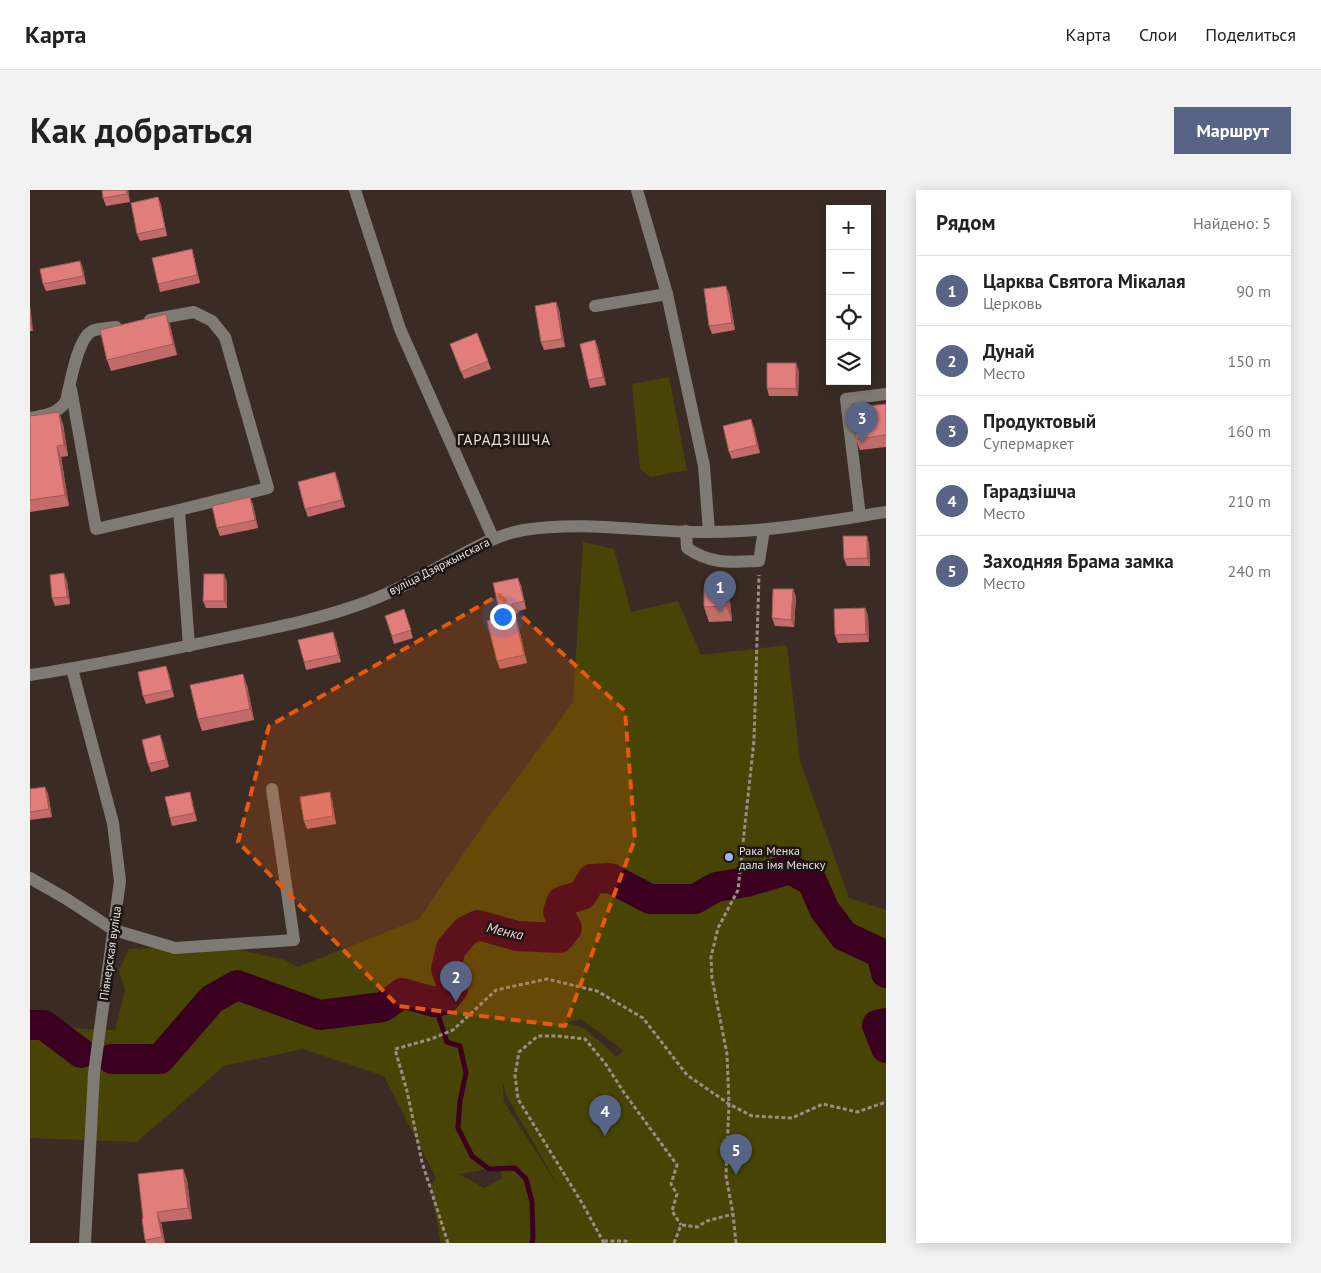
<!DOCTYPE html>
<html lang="ru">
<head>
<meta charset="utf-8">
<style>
  :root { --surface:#fff; --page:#f2f2f2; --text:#222; --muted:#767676; --line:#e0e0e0; --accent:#586485 }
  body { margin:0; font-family:"PT Sans",sans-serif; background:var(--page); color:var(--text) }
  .controls { position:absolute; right:15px; top:15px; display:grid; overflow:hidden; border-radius:0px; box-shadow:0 2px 12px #0003 }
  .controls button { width:45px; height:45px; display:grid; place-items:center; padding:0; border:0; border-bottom:1px solid var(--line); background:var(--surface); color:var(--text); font:25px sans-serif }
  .you { position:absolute; left:472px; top:426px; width:18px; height:18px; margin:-12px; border:4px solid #fff; border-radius:50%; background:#1a73e8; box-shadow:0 0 0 8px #1a73e833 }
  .badge { display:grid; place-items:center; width:32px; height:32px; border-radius:50%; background:var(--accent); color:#fff; font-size:16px; font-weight:700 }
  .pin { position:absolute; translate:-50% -41px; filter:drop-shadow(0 1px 2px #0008) }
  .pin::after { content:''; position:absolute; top:26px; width:18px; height:15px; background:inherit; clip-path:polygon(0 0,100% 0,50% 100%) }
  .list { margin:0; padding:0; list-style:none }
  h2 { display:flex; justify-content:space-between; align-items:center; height:65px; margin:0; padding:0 20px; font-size:21px }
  h2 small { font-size:16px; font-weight:400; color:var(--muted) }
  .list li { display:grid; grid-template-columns:32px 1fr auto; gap:15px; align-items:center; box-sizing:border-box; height:70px; padding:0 20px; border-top:1px solid var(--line) }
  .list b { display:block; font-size:19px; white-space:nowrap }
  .list p { margin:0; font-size:16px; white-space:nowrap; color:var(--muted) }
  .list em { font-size:16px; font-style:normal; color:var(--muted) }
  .icon { flex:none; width:28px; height:28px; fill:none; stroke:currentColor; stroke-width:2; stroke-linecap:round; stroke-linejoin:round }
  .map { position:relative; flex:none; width:856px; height:1053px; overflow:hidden; border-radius:0px }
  header { display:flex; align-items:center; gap:30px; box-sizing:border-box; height:70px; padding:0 25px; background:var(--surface); border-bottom:1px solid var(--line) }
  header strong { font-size:24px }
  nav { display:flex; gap:28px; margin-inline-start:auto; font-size:18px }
  .intro { display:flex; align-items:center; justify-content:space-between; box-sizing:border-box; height:120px; padding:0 30px }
  h1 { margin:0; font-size:35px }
  .button { padding:12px 22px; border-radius:0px; background:var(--accent); color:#fff; font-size:18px; font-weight:700 }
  main { display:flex; gap:30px; padding:0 30px }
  aside { flex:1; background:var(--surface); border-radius:0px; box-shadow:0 2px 12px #0003 }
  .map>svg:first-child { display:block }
</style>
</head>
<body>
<header>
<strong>Карта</strong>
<nav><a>Карта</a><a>Слои</a><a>Поделиться</a></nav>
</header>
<div class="intro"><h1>Как добраться</h1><a class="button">Маршрут</a></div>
<main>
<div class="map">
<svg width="856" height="1053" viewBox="0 0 856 1053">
  <rect width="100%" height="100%" fill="#3a2c24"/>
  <g fill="#484405" fill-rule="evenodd">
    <path d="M 639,187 L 657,280 L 620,287 L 610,278 L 602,194 Z"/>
    <path d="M 553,352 L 584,359 L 601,422 L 648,411 L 671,465 L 757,455 L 770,571 L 819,708 L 856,720 L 856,1053 L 411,1053 L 400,996 L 406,988 L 354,886 L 273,859 L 194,876 L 107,952 L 0,948 L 0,826 L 52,839 L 85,840 L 95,800 L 89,780 L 99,759 L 189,755 L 255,770 L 268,777 L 389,729 L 458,628 L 543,512 ZM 551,829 L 593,860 L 593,861 L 587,867 L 554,838 L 536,833 ZM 472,888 L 476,905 L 530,999 L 474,912 ZM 470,977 L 472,988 L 454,998 L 429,984 Z"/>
  </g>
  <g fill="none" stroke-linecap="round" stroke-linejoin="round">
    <path stroke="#3b0020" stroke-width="5" d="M 404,812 L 417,852 L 430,856 L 436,883 L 430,911 L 428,938 L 442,966 L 459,979 L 485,978 L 496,989 L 502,1012 L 503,1048 L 502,1053"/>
    <g stroke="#3b0020" stroke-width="30">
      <path d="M 856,833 L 847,835 L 856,858"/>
      <path d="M 0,835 L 14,835 L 51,863"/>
      <path d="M 82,869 L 130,869 L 182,809 L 207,795 L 290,825 L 353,817 L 372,803 L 404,812 L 414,810 L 423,799 L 416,779 L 421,758 L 436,741 L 448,735 L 487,746 L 529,748 L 537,738 L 528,722 L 532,711 L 552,705 L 562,689 L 580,688 L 620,709 L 665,709 L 686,697 L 716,692 L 760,679 L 782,691 L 794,719 L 814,746 L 851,763 L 856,783"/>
    </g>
    <g stroke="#998d86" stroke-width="3" stroke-dasharray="4 2.5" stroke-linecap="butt">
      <path d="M 652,1035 L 667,1037 L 677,1031 L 703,1024"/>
      <path d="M 574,1051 L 596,1051 L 599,1053"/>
      <path d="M 418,1053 L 392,972 L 377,901 L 365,859 L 401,849 L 423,840 L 466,800 L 517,789 L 567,801 L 613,828 L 657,885 L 699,914 L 722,926 L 762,928 L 793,914 L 827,922 L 856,912"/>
      <path d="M 574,1053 L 552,1013 L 488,909 L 485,885 L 489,862 L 508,846 L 528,846 L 555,849 L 575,873 L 595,904 L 647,975 L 641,994 L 647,1004 L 642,1021 L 651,1035"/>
      <path d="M 644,1053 L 651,1035"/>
      <path d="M 706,1053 L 703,1024 L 696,986 L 699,914 L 697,864 L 682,788 L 681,767 L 688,738 L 708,700 L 724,550 L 729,385"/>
    </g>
    <g stroke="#7f7a73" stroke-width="12">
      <path d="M 325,0 L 370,139 L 463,348"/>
      <path d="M 607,0 L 637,104 L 674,276 L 679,342"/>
      <path d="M 565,116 L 637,104"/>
      <path d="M 120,130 L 164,122 L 182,131 L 195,147 L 238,298 L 149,320 L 159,456"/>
      <path d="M 41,199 L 66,339 L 149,320"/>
      <path d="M 0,228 C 15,225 27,225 36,211 C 40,195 47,149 62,141 C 69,138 79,138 86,137"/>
      <path d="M 830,326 L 816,209 L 856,204"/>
      <path d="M 656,341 L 657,358 C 682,375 701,372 729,371 L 734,340"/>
      <path d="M 42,479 L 83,633 L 90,691 L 64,883 L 55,1053"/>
      <path d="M 0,485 C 67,475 134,461 200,447 C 242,438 285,430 325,416 C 362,404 395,384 429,366 C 450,355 470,344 494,340 C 555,330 618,343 680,342 C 739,342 798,331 856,322"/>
      <path d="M 0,688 L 35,708 L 84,740 L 145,758 L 264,750 L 242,599"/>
    </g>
  </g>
  <g fill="#c26c6a">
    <path d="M 72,0 L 98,0 L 100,12 L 76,16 L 73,8 Z"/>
    <path d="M 128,7 L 131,15 L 137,46 L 110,51 L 107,44 Z"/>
    <path d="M 162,59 L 164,67 L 170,93 L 130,102 L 128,94 Z"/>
    <path d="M 50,71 L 53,79 L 56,94 L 16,101 L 13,94 Z"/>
    <path d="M 699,103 L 705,140 L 682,144 L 679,136 Z"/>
    <path d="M 526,112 L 529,120 L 535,157 L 514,160 L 511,152 Z"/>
    <path d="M 0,116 L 3,141 L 0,141 Z"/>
    <path d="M 136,124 L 140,135 L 147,165 L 81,181 L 77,170 Z"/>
    <path d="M 447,143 L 461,179 L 434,189 L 420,154 Z"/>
    <path d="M 565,150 L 568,158 L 576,195 L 560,198 L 558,190 Z"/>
    <path d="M 769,181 L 768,206 L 739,206 L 737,198 Z"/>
    <path d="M 856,214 L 856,257 L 830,260 L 826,249 Z"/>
    <path d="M 0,226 L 33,234 L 38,266 L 31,267 L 39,316 L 0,322 Z"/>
    <path d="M 724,237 L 730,263 L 702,269 L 699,262 Z"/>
    <path d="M 308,290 L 315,317 L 278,327 L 275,319 Z"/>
    <path d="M 220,307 L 223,315 L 228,338 L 190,346 L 187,338 Z"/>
    <path d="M 839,353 L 840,376 L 817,376 L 814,369 Z"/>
    <path d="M 37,391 L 40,414 L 25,416 L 22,408 Z"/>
    <path d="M 197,392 L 197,418 L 176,418 L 173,411 Z"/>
    <path d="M 491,395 L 496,419 L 485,422 L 497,473 L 470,479 L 467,471 L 471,428 Z"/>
    <path d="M 763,399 L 766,407 L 764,437 L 745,436 L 742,428 Z"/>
    <path d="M 700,412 L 702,431 L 679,432 L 674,417 Z"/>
    <path d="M 835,418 L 838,426 L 839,452 L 808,453 L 805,445 Z"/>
    <path d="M 374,419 L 383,448 L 364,454 L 355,426 Z"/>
    <path d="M 306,450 L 311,472 L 276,480 L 274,472 Z"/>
    <path d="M 139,484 L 144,507 L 116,514 L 113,506 Z"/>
    <path d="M 217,495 L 224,530 L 172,541 L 168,529 Z"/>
    <path d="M 130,545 L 133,553 L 139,577 L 121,582 L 118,574 Z"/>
    <path d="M 15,597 L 18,604 L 22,627 L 0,630 L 0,599 Z"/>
    <path d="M 162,610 L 167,631 L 142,636 L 140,628 Z"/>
    <path d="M 302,610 L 306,634 L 277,639 L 274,631 Z"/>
    <path d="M 153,979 L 157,990 L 162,1029 L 131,1032 L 135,1053 L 116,1053 L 115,1050 L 113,1028 Z"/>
  </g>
  <g fill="#9e5856">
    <path d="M 96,0 L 98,0 L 100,12 L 97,4 Z"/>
    <path d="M 128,7 L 131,15 L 137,46 L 135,38 Z"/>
    <path d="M 162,59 L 164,67 L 170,93 L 167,85 Z"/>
    <path d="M 50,71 L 53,79 L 56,94 L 53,86 Z"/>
    <path d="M 696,96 L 699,103 L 705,140 L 702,133 Z"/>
    <path d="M 526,112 L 529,120 L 535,157 L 532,149 Z"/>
    <path d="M 0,116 L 3,141 L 0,134 Z"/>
    <path d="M 136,124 L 140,135 L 147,165 L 143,154 Z"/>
    <path d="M 565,150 L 568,158 L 576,195 L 573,187 Z"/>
    <path d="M 766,173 L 769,181 L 768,206 L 766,199 Z"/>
    <path d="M 29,222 L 33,234 L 38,266 L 34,255 Z"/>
    <path d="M 721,229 L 724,237 L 730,263 L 727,255 Z"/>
    <path d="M 27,256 L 31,267 L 39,316 L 35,305 Z"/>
    <path d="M 305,282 L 308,290 L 315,317 L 312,310 Z"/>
    <path d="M 220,307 L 223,315 L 228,338 L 225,330 Z"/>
    <path d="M 837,346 L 839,353 L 840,376 L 837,368 Z"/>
    <path d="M 34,383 L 37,391 L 40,414 L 37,407 Z"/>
    <path d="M 194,384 L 197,392 L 197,418 L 194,411 Z"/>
    <path d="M 488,388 L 491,395 L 496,419 L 494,411 Z"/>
    <path d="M 694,397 L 700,412 L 702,431 L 696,416 Z"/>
    <path d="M 763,399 L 766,407 L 764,437 L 761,430 Z"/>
    <path d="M 482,414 L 485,422 L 497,473 L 494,465 Z"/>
    <path d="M 835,418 L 838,426 L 839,452 L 836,444 Z"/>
    <path d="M 303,442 L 306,450 L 311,472 L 308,465 Z"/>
    <path d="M 136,476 L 139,484 L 144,507 L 142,500 Z"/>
    <path d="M 213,484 L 217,495 L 224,530 L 220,519 Z"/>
    <path d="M 130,545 L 133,553 L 139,577 L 136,570 Z"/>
    <path d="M 15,597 L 18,604 L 22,627 L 19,619 Z"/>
    <path d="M 160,602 L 162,610 L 167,631 L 164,623 Z"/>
    <path d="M 300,602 L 302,610 L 306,634 L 303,626 Z"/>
    <path d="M 153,979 L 157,990 L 162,1029 L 158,1018 Z"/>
    <path d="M 127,1022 L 131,1032 L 135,1053 L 134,1053 L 132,1047 Z"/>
  </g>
  <g fill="#e17d7b" stroke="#9e5856">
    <path d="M 72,0 L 96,0 L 97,4 L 73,8 Z"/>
    <path d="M 128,7 L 135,38 L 107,44 L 101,13 Z"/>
    <path d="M 162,59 L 167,85 L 128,94 L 122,68 Z"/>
    <path d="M 50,71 L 53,86 L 13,94 L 10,79 Z"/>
    <path d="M 696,96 L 702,133 L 679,136 L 674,99 Z"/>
    <path d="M 526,112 L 532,149 L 511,152 L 505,116 Z"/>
    <path d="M 136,124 L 143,154 L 77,170 L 70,140 Z"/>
    <path d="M 447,143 L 458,171 L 431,182 L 420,154 Z"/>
    <path d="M 565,150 L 573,187 L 558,190 L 550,154 Z"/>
    <path d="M 737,173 L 766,173 L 766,199 L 737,198 Z"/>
    <path d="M 856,214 L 856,245 L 826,249 L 822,218 Z"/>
    <path d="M 29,222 L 34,255 L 27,256 L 35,305 L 0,310 L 0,226 Z"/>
    <path d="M 721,229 L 727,255 L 699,262 L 693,236 Z"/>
    <path d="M 305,282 L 312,310 L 275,319 L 268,292 Z"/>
    <path d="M 220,307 L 225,330 L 187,338 L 182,316 Z"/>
    <path d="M 813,346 L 837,346 L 837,368 L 814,369 Z"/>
    <path d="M 34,383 L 37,407 L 22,408 L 20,385 Z"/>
    <path d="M 174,384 L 194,384 L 194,411 L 173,411 Z"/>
    <path d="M 488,388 L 494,411 L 482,414 L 494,465 L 467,471 L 457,431 L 471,428 L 463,393 Z"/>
    <path d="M 694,397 L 696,416 L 674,417 L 674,398 Z"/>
    <path d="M 743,399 L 763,399 L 761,430 L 742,428 Z"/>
    <path d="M 835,418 L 836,444 L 805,445 L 804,419 Z"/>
    <path d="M 374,419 L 381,440 L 362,446 L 355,426 Z"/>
    <path d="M 303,442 L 308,465 L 274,472 L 268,450 Z"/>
    <path d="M 136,476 L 142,500 L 113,506 L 108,482 Z"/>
    <path d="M 213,484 L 220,519 L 168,529 L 160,495 Z"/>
    <path d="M 130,545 L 136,570 L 118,574 L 112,550 Z"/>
    <path d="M 15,597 L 19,619 L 0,622 L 0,599 Z"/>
    <path d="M 160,602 L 164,623 L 140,628 L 135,607 Z"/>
    <path d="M 300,602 L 303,626 L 274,631 L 270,607 Z"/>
    <path d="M 153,979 L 158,1018 L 127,1022 L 132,1047 L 115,1050 L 112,1029 L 113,1028 L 108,984 Z"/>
  </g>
  <path fill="#e8590c" fill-opacity="0.2" stroke="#e8590c" stroke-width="4" stroke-dasharray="10 6" stroke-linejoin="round" d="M 469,405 L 595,521 L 605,649 L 535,836 L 368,816 L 208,652 L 239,536 Z"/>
  <circle fill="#9bb4fd" stroke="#1c1612" stroke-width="2" cx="699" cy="667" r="5"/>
  <g text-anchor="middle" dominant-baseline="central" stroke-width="5" stroke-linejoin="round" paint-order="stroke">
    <g font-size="12" fill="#eae0db" stroke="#1c1612">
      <text transform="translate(409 376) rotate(-27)">вуліца Дзяржынскага</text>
      <text transform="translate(80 763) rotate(-82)">Піянерская вуліца</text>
    </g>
    <g font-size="12" fill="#eae0db" stroke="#1c1612" text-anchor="start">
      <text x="709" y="660">Рака Менка<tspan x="709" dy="14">дала імя Менску</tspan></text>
    </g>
    <g font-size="14" font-style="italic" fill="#fbc9dc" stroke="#1c1612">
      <text transform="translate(475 741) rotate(13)">Менка</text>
    </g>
    <g font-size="15" letter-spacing="1" fill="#f0dcd2" stroke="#1c1612">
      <text x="474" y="249">ГАРАДЗІШЧА</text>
    </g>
  </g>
</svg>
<div class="controls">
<button>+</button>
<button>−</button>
<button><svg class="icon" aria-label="locate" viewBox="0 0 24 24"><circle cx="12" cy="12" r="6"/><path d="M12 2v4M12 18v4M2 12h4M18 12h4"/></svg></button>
<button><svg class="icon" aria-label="layers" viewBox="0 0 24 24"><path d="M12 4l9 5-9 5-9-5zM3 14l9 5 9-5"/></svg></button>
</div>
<div class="you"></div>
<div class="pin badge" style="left:690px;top:422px">1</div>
<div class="pin badge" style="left:426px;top:812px">2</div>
<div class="pin badge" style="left:832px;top:253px">3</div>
<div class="pin badge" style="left:575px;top:946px">4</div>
<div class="pin badge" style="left:706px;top:985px">5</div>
</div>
<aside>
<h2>Рядом<small>Найдено: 5</small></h2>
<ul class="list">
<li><span class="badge">1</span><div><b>Царква Святога Мікалая</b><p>Церковь</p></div><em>90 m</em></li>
<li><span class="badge">2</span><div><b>Дунай</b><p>Место</p></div><em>150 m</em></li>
<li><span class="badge">3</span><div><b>Продуктовый</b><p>Супермаркет</p></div><em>160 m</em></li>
<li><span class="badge">4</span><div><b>Гарадзішча</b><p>Место</p></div><em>210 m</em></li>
<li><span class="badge">5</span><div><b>Заходняя Брама замка</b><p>Место</p></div><em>240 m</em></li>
</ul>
</aside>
</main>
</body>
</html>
